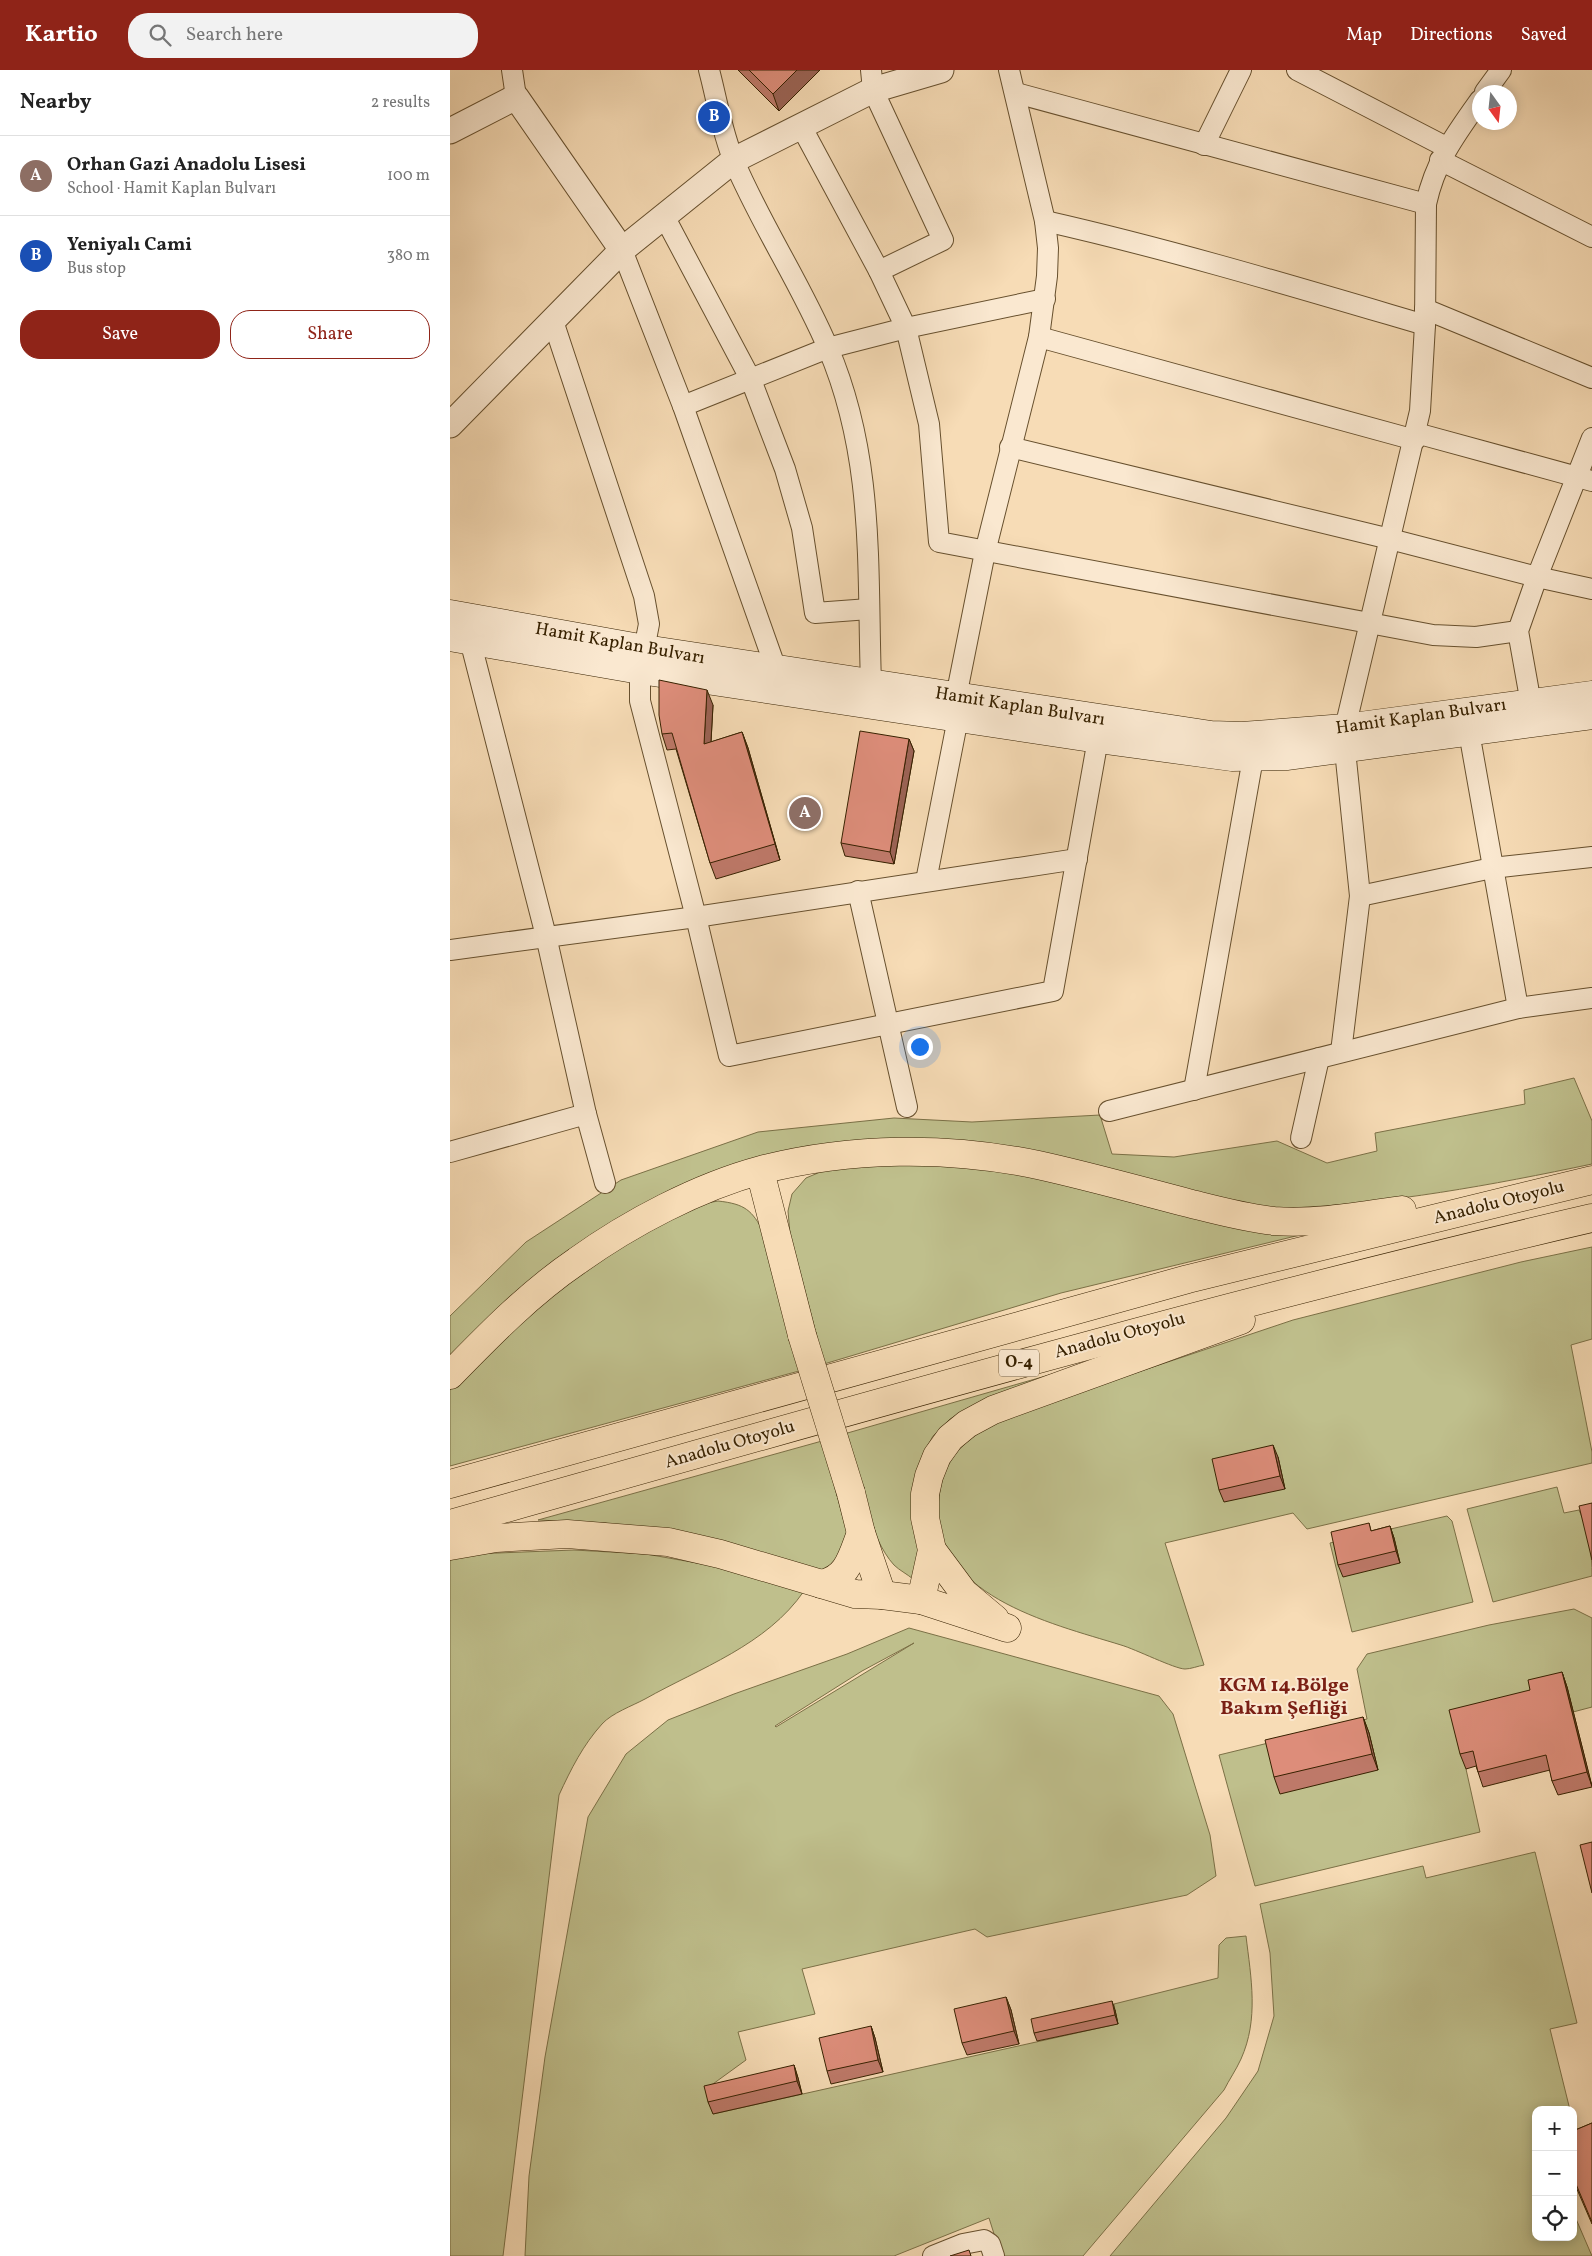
<!DOCTYPE html>
<html lang="en">
<head>
<meta charset="utf-8">
<style>
  :root { --surface:#fff; --page:#f2f2f2; --text:#222; --muted:#767676; --line:#e0e0e0; --accent:#8f2418 }
  body { margin:0; font-family:Vollkorn,serif; background:var(--page); color:var(--text) }
  .controls { position:absolute; right:15px; bottom:15px; display:grid; overflow:hidden; border-radius:10px; box-shadow:0 2px 12px #0003 }
  .controls button { width:45px; height:45px; display:grid; place-items:center; padding:0; border:0; border-bottom:1px solid var(--line); background:var(--surface); color:var(--text); font:25px sans-serif }
  .compass { position:absolute; left:1022px; top:15px; width:45px; height:45px; border-radius:50%; background:var(--surface); box-shadow:0 2px 12px #0003; rotate:165deg }
  .you { position:absolute; left:469px; top:976px; width:18px; height:18px; margin:-12px; border:4px solid #fff; border-radius:50%; background:#1a73e8; box-shadow:0 0 0 8px #1a73e833 }
  .badge { display:grid; place-items:center; width:32px; height:32px; border-radius:50%; background:var(--accent); color:#fff; font-size:16px; font-weight:700 }
  .pin { position:absolute; translate:-50% -50%; border:2px solid #fff; box-shadow:0 1px 5px #0006 }
  .list { margin:0; padding:0; list-style:none }
  h2 { display:flex; justify-content:space-between; align-items:center; height:65px; margin:0; padding:0 20px; font-size:21px }
  h2 small { font-size:16px; font-weight:400; color:var(--muted) }
  .list li { display:grid; grid-template-columns:32px 1fr auto; gap:15px; align-items:center; box-sizing:border-box; height:80px; padding:0 20px; border-top:1px solid var(--line) }
  .list b { display:block; font-size:19px; white-space:nowrap }
  .list p { margin:0; font-size:16px; white-space:nowrap; color:var(--muted) }
  .list em { font-size:16px; font-style:normal; color:var(--muted) }
  .actions { display:flex; gap:10px; padding:15px 20px }
  .actions a { flex:1; padding:11px 0; border:1px solid var(--accent); border-radius:20px; text-align:center; font-size:18px; color:var(--accent) }
  .actions .main { background:var(--accent); color:#fff }
  .icon { flex:none; width:28px; height:28px; fill:none; stroke:currentColor; stroke-width:2; stroke-linecap:round; stroke-linejoin:round }
  .map { position:relative; flex:none; width:1142px; height:2186px; overflow:hidden }
  header { display:flex; align-items:center; gap:30px; box-sizing:border-box; height:70px; padding:0 25px; background:var(--accent); color:#fff }
  header strong { font-size:24px }
  nav { display:flex; gap:28px; margin-inline-start:auto; font-size:18px }
  .search { width:350px; height:45px; background:var(--page); display:flex; align-items:center; gap:12px; box-sizing:border-box; padding:0 18px; border-radius:20px; color:var(--muted); font-size:19px }
  main { display:flex }
  aside { flex:1; background:var(--surface) }
  .map>svg:first-child { display:block }
</style>
</head>
<body>
<header>
<strong>Kartio</strong>
<div class="search"><svg class="icon" aria-label="search" viewBox="0 0 24 24"><circle cx="10" cy="10" r="6"/><path d="M15 15l6 6"/></svg>Search here</div>
<nav><a>Map</a><a>Directions</a><a>Saved</a></nav>
</header>
<main>
<aside>
<h2>Nearby<small>2 results</small></h2>
<ul class="list">
<li><span class="badge" style="background:#8d6e63">A</span><div><b>Orhan Gazi Anadolu Lisesi</b><p>School · Hamit Kaplan Bulvarı</p></div><em>100 m</em></li>
<li><span class="badge" style="background:#1a4fb4">B</span><div><b>Yeniyalı Cami</b><p>Bus stop</p></div><em>380 m</em></li>
</ul>
<div class="actions"><a class="main">Save</a><a>Share</a></div>
</aside>
<div class="map">
<svg width="1142" height="2186" viewBox="0 0 1142 2186">
  <rect width="100%" height="100%" fill="#f7dcb6"/>
  <filter id="stains"><feTurbulence type="fractalNoise" baseFrequency=".004" numOctaves="4"/><feColorMatrix values="0 0 0 0 .2 0 0 0 0 .09 0 0 0 0 .02 0 0 0 .5 -.17"/></filter>
  <radialGradient id="worn" r=".72"><stop offset=".6" stop-color="#630" stop-opacity="0"/><stop offset="1" stop-color="#630" stop-opacity=".3"/></radialGradient>
  <g fill="#bfbf8c" stroke="#7b7046" fill-rule="evenodd">
    <path d="M 1124,1008 L 1142,1051 L 1142,1094 C 1042,1115 939,1134 838,1138 L 836,1143 L 537,1077 L 248,1114 L 0,1293 L 0,1246 L 76,1172 L 171,1110 L 308,1062 L 444,1048 L 522,1052 L 650,1045 L 662,1084 L 724,1087 L 827,1071 L 877,1093 L 927,1081 L 925,1063 L 1075,1034 L 1074,1020 Z"/>
    <path d="M 425,1093 L 504,1093 L 572,1103 L 850,1165 L 611,1223 L 374,1294 L 340,1164 L 338,1141 L 342,1124 L 356,1108 L 375,1100 Z"/>
    <path d="M 268,1131 C 295,1134 302,1140 314,1163 L 349,1301 L 0,1396 L 0,1320 L 81,1240 L 141,1193 L 246,1135 Z"/>
    <path d="M 1142,1177 L 1142,1269 L 1121,1275 L 1142,1382 L 1142,1393 L 857,1459 L 843,1443 L 715,1473 L 754,1595 C 748,1596 741,1599 735,1599 C 725,1599 685,1579 671,1575 C 600,1553 476,1525 489,1426 C 495,1381 522,1365 560,1345 L 843,1250 L 1071,1192 Z"/>
    <path d="M 620,1299 L 522,1336 L 500,1349 L 483,1366 L 473,1384 L 473,1472 L 463,1509 C 457,1504 449,1500 444,1495 C 419,1468 405,1400 394,1364 Z"/>
    <path d="M 372,1371 L 397,1462 L 393,1489 L 367,1505 L 241,1470 L 155,1453 L 88,1450 Z"/>
    <path d="M 1107,1417 L 1114,1443 L 1129,1440 C 1139,1461 1142,1483 1142,1506 L 1043,1532 L 1017,1439 Z"/>
    <path d="M 997,1446 L 1002,1451 L 1023,1532 L 902,1562 L 880,1473 Z"/>
    <path d="M 124,1480 L 196,1484 L 264,1496 L 354,1521 C 317,1575 250,1598 195,1629 C 182,1636 162,1643 152,1654 C 133,1675 121,1699 109,1725 L 53,2186 L 0,2186 L 0,1488 L 22,1484 Z"/>
    <path d="M 1124,1539 L 1142,1548 L 1142,1637 L 1123,1642 L 1117,1617 L 1016,1699 L 1030,1762 L 805,1816 L 769,1685 L 917,1649 L 907,1599 L 917,1584 L 1039,1555 Z"/>
    <path d="M 459,1558 L 709,1626 L 723,1644 L 760,1765 L 766,1806 L 737,1825 L 537,1867 L 525,1859 L 352,1899 L 365,1944 L 288,1962 L 296,1990 L 256,2019 L 263,2044 L 667,1954 L 664,1934 L 768,1908 L 769,1875 L 776,1868 L 796,1866 C 801,1908 809,1949 791,1989 C 786,2000 779,2010 774,2020 L 633,2186 L 551,2186 L 539,2148 L 444,2186 L 75,2186 L 79,2106 L 95,1987 L 138,1747 L 176,1684 L 218,1650 L 284,1624 L 397,1584 ZM 464,1573 L 326,1657 L 325,1656 L 412,1601 Z"/>
    <path d="M 1085,1782 L 1127,1953 L 1100,1959 L 1120,2040 L 1086,2040 L 1086,2167 L 1123,2167 L 1123,2142 L 1142,2186 L 660,2186 L 776,2048 L 808,2001 L 824,1946 L 820,1883 L 810,1834 L 973,1796 L 976,1808 Z"/>
  </g>
  <g fill="none" stroke-linecap="round" stroke-linejoin="round">
    <defs>
      <g id="minor">
        <path d="M 62,0 L 66,27"/>
        <path d="M 259,0 C 267,30 272,63 284,91 C 311,155 351,214 378,278 C 425,388 417,497 421,614"/>
        <path d="M 421,0 L 423,20 L 493,170 L 429,201"/>
        <path d="M 847,0 L 996,77"/>
        <path d="M 1035,22 L 1051,0"/>
        <path d="M 566,23 L 976,134"/>
        <path d="M 351,56 L 429,201 L 456,258 L 479,354 L 489,472 L 983,565 L 1026,567 L 1068,561"/>
        <path d="M 754,75 L 791,0"/>
        <path d="M 990,90 L 1142,167"/>
        <path d="M 214,146 L 301,310 L 335,399 L 352,458 L 365,543 L 419,539"/>
        <path d="M 595,151 C 723,180 849,218 975,255"/>
        <path d="M 172,180 L 233,336 L 326,599"/>
        <path d="M 975,239 L 1142,308"/>
        <path d="M 103,251 L 194,526 L 199,554 L 190,600 L 190,631 L 246,847 L 279,986 L 603,921 L 648,669"/>
        <path d="M 589,267 L 965,370"/>
        <path d="M 233,336 L 378,278 L 456,258 L 595,229"/>
        <path d="M 966,363 L 1142,411"/>
        <path d="M 560,377 L 940,469 L 1087,507 L 1142,519"/>
        <path d="M 20,570 L 96,866 L 136,1044 L 155,1113"/>
        <path d="M 1083,645 L 1068,561 L 1087,507 L 1142,368"/>
        <path d="M 1019,662 L 1068,938"/>
        <path d="M 476,811 L 508,648 L 506,627 L 535,482 L 589,267 L 597,206 L 598,178 L 595,151 L 559,0"/>
        <path d="M 408,821 L 457,1037"/>
        <path d="M 910,826 L 1042,798 L 1142,787"/>
        <path d="M 0,880 L 246,847 L 627,789"/>
        <path d="M 891,982 L 910,826 L 895,680 L 895,658 L 970,341 L 975,255 L 976,134 C 985,92 1005,65 1030,30"/>
        <path d="M 744,1020 L 803,688"/>
        <path d="M 659,1041 L 1068,938 L 1142,928"/>
        <path d="M 851,1068 L 869,988"/>
        <path d="M 0,1082 L 136,1044"/>
        <path d="M 483,2186 L 513,2174 L 534,2170 L 540,2174 L 544,2186"/>
      </g>
      <g id="tertiary">
        <path d="M 0,61 L 66,27 L 172,180"/>
        <path d="M 0,355 L 172,180 L 284,90 L 423,20 L 491,0"/>
      </g>
      <g id="secondary">
        <path d="M 0,544 L 195,579 L 761,665 L 792,666 L 895,658 L 1142,625"/>
        <path d="M 0,567 L 190,600 L 648,669 L 782,687 L 838,686 L 1142,645"/>
      </g>
      <g id="motorway">
        <path d="M 310,1101 L 352,1265"/>
        <path d="M 0,1305 C 40,1264 80,1223 127,1191 C 180,1153 248,1117 311,1100 C 400,1077 498,1076 588,1095 C 638,1106 688,1120 738,1133 C 766,1140 795,1148 824,1151 C 867,1154 910,1146 952,1140"/>
        <path d="M 0,1414 L 738,1209 L 1142,1110"/>
        <path d="M 401,1423 L 411,1463 L 432,1525"/>
        <path d="M 0,1454 C 379,1347 758,1237 1142,1148"/>
        <path d="M 0,1476 L 46,1468 L 117,1464 L 218,1472 L 270,1484 L 405,1524 L 432,1525 L 471,1530 L 557,1558"/>
        <path d="M 482,1480 L 514,1523 L 545,1549"/>
        <path d="M 371,1514 C 398,1509 402,1486 411,1463"/>
        <path d="M 471,1530 L 482,1480 L 475,1448 L 475,1424 L 479,1406 L 487,1386 L 500,1368 L 517,1354 L 543,1340 L 791,1250"/>
      </g>
    </defs>
    <use href="#minor" stroke="#67502e" stroke-width="22"/>
    <use href="#tertiary" stroke="#67502e" stroke-width="27"/>
    <use href="#secondary" stroke="#372100" stroke-width="29"/>
    <use href="#motorway" stroke="#372100" stroke-width="29"/>
    <use href="#minor" stroke="#fae8d0" stroke-width="20"/>
    <use href="#tertiary" stroke="#fae8d0" stroke-width="25"/>
    <use href="#secondary" stroke="#fae8d0" stroke-width="28"/>
    <use href="#motorway" stroke="#f7dcb6" stroke-width="28"/>
    <defs>
      <path id="motorway-bridge" d="M 352,1265 L 401,1423"/>
    </defs>
    <use href="#motorway-bridge" stroke="#372100" stroke-width="29" stroke-linecap="butt"/>
    <use href="#motorway-bridge" stroke="#f7dcb6" stroke-width="28"/>
  </g>
  <g fill="#be7969" stroke="#372100">
    <path d="M 288,0 L 370,0 L 329,41 Z"/>
    <path d="M 263,635 L 261,672 L 292,662 L 298,678 L 330,790 L 266,809 L 260,793 L 226,679 L 217,680 L 212,664 Z"/>
    <path d="M 459,669 L 464,681 L 444,794 L 395,786 L 391,773 Z"/>
    <path d="M 828,1387 L 835,1419 L 774,1432 L 769,1420 Z"/>
    <path d="M 919,1453 L 921,1461 L 940,1456 L 944,1468 L 950,1493 L 893,1507 L 888,1495 Z"/>
    <path d="M 1112,1602 L 1117,1617 L 1142,1717 L 1108,1725 L 1102,1711 L 1100,1700 L 1033,1717 L 1026,1696 L 1016,1699 L 1010,1684 L 1080,1620 Z"/>
    <path d="M 913,1647 L 919,1663 L 928,1700 L 830,1724 L 824,1707 Z"/>
    <path d="M 556,1927 L 561,1940 L 569,1974 L 517,1985 L 512,1973 Z"/>
    <path d="M 665,1940 L 668,1954 L 587,1971 L 584,1963 Z"/>
    <path d="M 421,1956 L 425,1968 L 433,2002 L 381,2014 L 377,2001 Z"/>
    <path d="M 344,1995 L 348,2008 L 352,2024 L 263,2044 L 258,2032 Z"/>
    <path d="M 1142,2053 L 1142,2154 L 1123,2110 L 1123,2061 Z"/>
  </g>
  <g fill="#9b6355" stroke="#372100">
    <path d="M 347,0 L 370,0 L 329,41 L 323,24 Z"/>
    <path d="M 257,620 L 263,635 L 260,689 L 254,674 Z"/>
    <path d="M 292,662 L 298,678 L 330,790 L 325,774 Z"/>
    <path d="M 459,669 L 464,681 L 444,794 L 440,782 Z"/>
    <path d="M 823,1375 L 828,1387 L 835,1419 L 830,1406 Z"/>
    <path d="M 940,1456 L 944,1468 L 950,1493 L 946,1481 Z"/>
    <path d="M 1112,1602 L 1117,1617 L 1142,1716 L 1137,1702 Z"/>
    <path d="M 913,1647 L 919,1663 L 928,1700 L 922,1684 Z"/>
    <path d="M 556,1927 L 561,1940 L 569,1974 L 564,1961 Z"/>
    <path d="M 662,1931 L 665,1940 L 668,1954 L 665,1945 Z"/>
    <path d="M 421,1956 L 425,1968 L 433,2002 L 428,1990 Z"/>
    <path d="M 344,1995 L 348,2008 L 352,2024 L 347,2011 Z"/>
  </g>
  <g fill="#dd8d7a" stroke="#372100">
    <path d="M 299,0 L 347,0 L 323,24 Z"/>
    <path d="M 209,610 L 257,620 L 254,674 L 292,662 L 325,774 L 260,793 L 222,663 L 212,664 L 209,645 Z"/>
    <path d="M 410,661 L 459,669 L 440,782 L 391,773 Z"/>
    <path d="M 823,1375 L 830,1406 L 769,1420 L 762,1389 Z"/>
    <path d="M 1142,1433 L 1142,1490 L 1129,1436 Z"/>
    <path d="M 919,1453 L 921,1461 L 940,1456 L 946,1481 L 888,1495 L 881,1462 Z"/>
    <path d="M 1112,1602 L 1137,1702 L 1102,1711 L 1096,1685 L 1028,1702 L 1023,1681 L 1010,1684 L 999,1640 L 1080,1620 L 1078,1610 Z"/>
    <path d="M 913,1647 L 922,1684 L 824,1707 L 815,1670 Z"/>
    <path d="M 1142,1772 L 1142,1823 L 1130,1775 Z"/>
    <path d="M 556,1927 L 564,1961 L 512,1973 L 504,1939 Z"/>
    <path d="M 662,1931 L 665,1945 L 584,1963 L 581,1949 Z"/>
    <path d="M 421,1956 L 428,1990 L 377,2001 L 369,1968 Z"/>
    <path d="M 344,1995 L 347,2011 L 258,2032 L 254,2016 Z"/>
    <path d="M 1142,2053 L 1142,2152 L 1123,2107 L 1123,2061 Z"/>
    <path d="M 519,2180 L 521,2186 L 500,2186 Z"/>
  </g>
  <g text-anchor="middle" dominant-baseline="central" stroke-width="4" stroke-linejoin="round" paint-order="stroke">
    <rect fill="#fae8d0" stroke="#725d3e" stroke-width="1" x="549" y="1279.5" width="40" height="27" rx="4"/>
    <g font-size="16" font-weight="bold" fill="#372100">
      <text x="569" y="1293">O-4</text>
    </g>
    <g font-size="18" fill="#372100" stroke="#fae8d0">
      <text transform="translate(170 574) rotate(10)">Hamit Kaplan Bulvarı</text>
      <text transform="translate(570 637) rotate(9)">Hamit Kaplan Bulvarı</text>
      <text transform="translate(971 647) rotate(-8)">Hamit Kaplan Bulvarı</text>
      <text transform="translate(1049 1133) rotate(-14)">Anadolu Otoyolu</text>
      <text transform="translate(670 1266) rotate(-15)">Anadolu Otoyolu</text>
      <text transform="translate(280 1375) rotate(-16)">Anadolu Otoyolu</text>
    </g>
    <g font-size="20" font-weight="bold" fill="#7a1f14" stroke="#fae8d0">
      <text x="834" y="1616">KGM 14.Bölge<tspan x="834" dy="23">Bakım Şefliği</tspan></text>
    </g>
  </g>
  <rect width="100%" height="100%" filter="url(#stains)"/>
  <rect width="100%" height="100%" fill="url(#worn)"/>
</svg>
<div class="controls">
<button>+</button>
<button>−</button>
<button><svg class="icon" aria-label="locate" viewBox="0 0 24 24"><circle cx="12" cy="12" r="6"/><path d="M12 2v4M12 18v4M2 12h4M18 12h4"/></svg></button>
</div>
<svg class="compass" viewBox="-18 -18 36 36"><path d="M0-13l5 13h-10z" fill="#e53935"/><path d="M0 13l5-13h-10z" fill="#767676"/></svg>
<div class="you"></div>
<div class="pin badge" style="left:355px;top:743px;background:#8d6e63">A</div>
<div class="pin badge" style="left:264px;top:47px;background:#1a4fb4">B</div>
</div>
</main>
</body>
</html>
